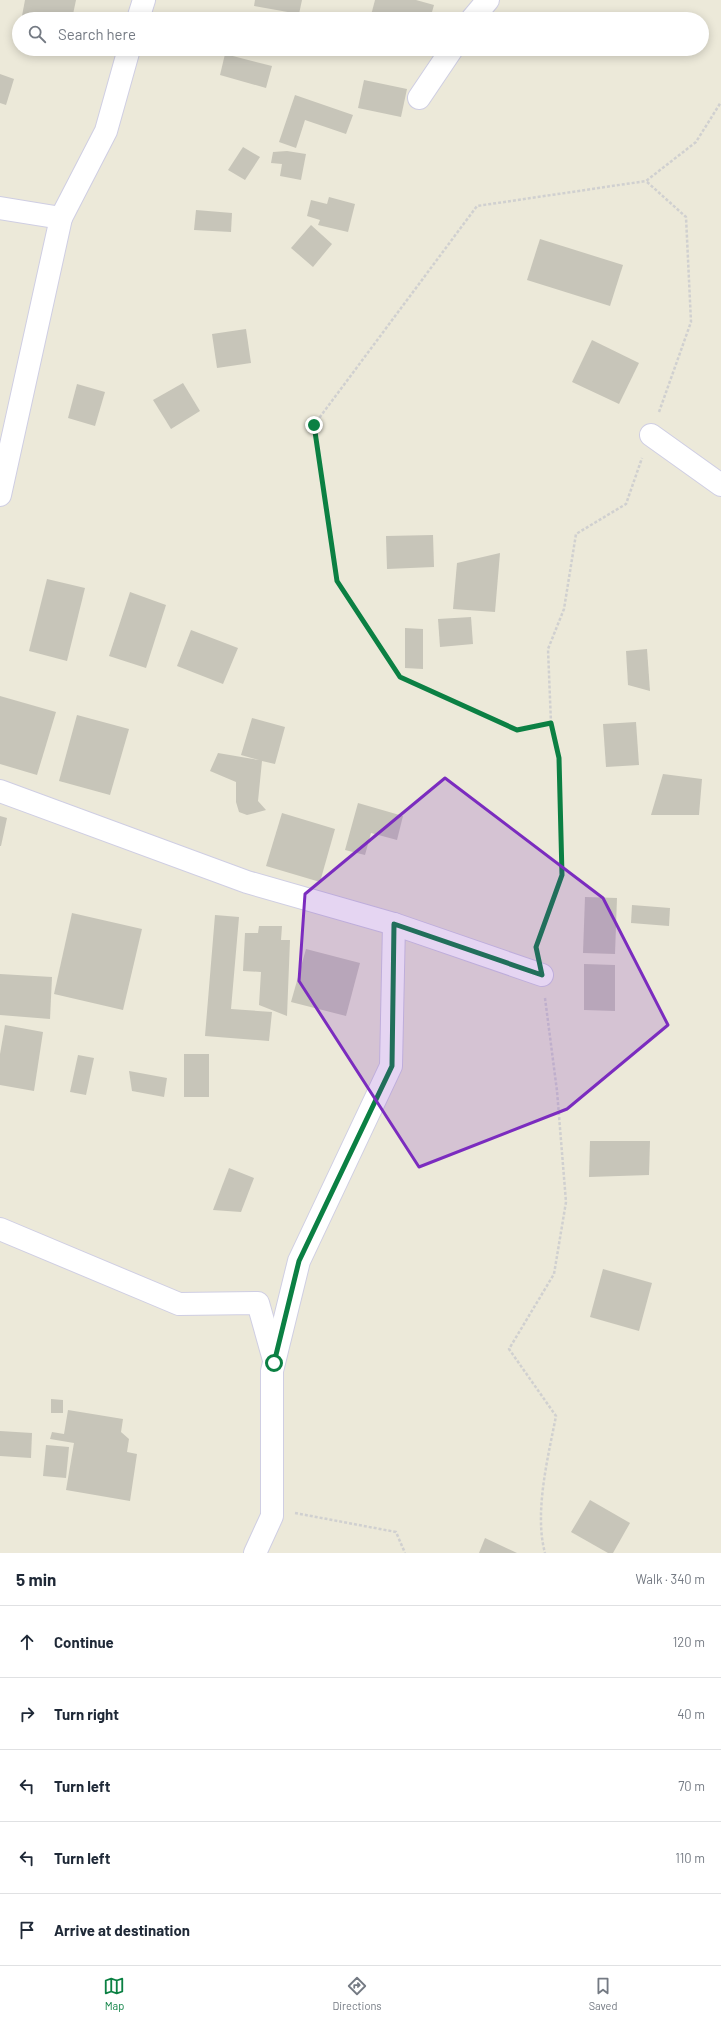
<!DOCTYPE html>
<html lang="en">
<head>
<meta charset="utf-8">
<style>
  :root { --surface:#fff; --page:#f6f6f7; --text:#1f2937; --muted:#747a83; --line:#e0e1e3; --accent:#0b8043 }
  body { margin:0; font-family:Barlow,sans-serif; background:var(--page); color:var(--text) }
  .stop { position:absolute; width:12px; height:12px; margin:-9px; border:3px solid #0b8043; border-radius:50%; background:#fff }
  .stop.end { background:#0b8043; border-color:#fff; box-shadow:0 1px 4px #0008 }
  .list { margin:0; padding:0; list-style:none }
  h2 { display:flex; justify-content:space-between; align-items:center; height:52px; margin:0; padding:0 16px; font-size:17px }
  h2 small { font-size:13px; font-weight:400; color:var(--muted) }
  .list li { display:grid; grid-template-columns:26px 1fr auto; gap:12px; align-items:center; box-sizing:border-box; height:72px; padding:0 16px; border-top:1px solid var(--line) }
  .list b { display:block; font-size:15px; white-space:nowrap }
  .list em { font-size:13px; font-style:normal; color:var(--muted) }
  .icon { flex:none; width:22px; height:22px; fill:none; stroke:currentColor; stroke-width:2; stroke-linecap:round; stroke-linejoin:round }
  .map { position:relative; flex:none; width:721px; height:1553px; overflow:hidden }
  .search { position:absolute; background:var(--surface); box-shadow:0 2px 10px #0003; left:12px; right:12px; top:12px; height:44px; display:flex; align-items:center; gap:10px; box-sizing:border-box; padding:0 14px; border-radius:22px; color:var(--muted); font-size:15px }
  .sheet { height:412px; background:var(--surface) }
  nav { display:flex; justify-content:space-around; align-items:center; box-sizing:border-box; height:56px; border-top:1px solid var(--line); background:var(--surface); font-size:11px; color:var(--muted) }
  nav a { display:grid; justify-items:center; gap:2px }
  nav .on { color:var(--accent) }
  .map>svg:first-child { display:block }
</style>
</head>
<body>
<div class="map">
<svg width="721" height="1553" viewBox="0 0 721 1553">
  <rect width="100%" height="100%" fill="#ece9d9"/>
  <g fill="#c7c5b9">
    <path d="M 25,0 L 76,0 L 72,19 L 37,19 L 22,16 Z"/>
    <path d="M 255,0 L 302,0 L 299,14 L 254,6 Z"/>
    <path d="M 375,0 L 416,0 L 434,5 L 430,19 L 370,19 Z"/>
    <path d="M 225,54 L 272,66 L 266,88 L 220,75 Z"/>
    <path d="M 0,74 L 14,79 L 6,105 L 0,103 Z"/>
    <path d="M 364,80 L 407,89 L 401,117 L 358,108 Z"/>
    <path d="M 295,95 L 353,115 L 346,134 L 305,120 L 296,148 L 279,142 Z"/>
    <path d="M 243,147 L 260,157 L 245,180 L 228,170 Z"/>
    <path d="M 287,151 L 306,154 L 301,180 L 280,176 L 282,164 L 271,163 L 273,152 Z"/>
    <path d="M 329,197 L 355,204 L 348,232 L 318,225 L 320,220 L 307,216 L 311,200 L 327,204 Z"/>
    <path d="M 196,210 L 232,213 L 231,232 L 194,230 Z"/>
    <path d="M 311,225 L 332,244 L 313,267 L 291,248 Z"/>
    <path d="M 540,239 L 623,265 L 610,306 L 527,280 Z"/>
    <path d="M 246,329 L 251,363 L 217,368 L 212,334 Z"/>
    <path d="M 592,340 L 639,363 L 619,404 L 572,382 Z"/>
    <path d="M 183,383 L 200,411 L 171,429 L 153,400 Z"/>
    <path d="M 77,384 L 105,392 L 95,426 L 68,418 Z"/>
    <path d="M 433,535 L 434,567 L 387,569 L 386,536 Z"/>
    <path d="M 500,553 L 495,612 L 453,609 L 457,563 Z"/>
    <path d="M 47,579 L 85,588 L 67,661 L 29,651 Z"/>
    <path d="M 130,592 L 166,605 L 146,668 L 109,656 Z"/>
    <path d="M 471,617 L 473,644 L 440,647 L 438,619 Z"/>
    <path d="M 405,628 L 423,629 L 423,669 L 405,668 Z"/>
    <path d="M 191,630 L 238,648 L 223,684 L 177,666 Z"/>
    <path d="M 647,649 L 650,691 L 628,685 L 626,651 Z"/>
    <path d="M 0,696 L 56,712 L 37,775 L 0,764 Z"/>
    <path d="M 77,715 L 129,729 L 110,795 L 59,781 Z"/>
    <path d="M 252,718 L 285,727 L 275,764 L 262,761 L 258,801 L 266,810 L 247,815 L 239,812 L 236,802 L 236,782 L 210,771 L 218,753 L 259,760 L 241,755 Z"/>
    <path d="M 636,722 L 639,765 L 606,767 L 603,724 Z"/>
    <path d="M 663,774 L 702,779 L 699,815 L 651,815 Z"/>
    <path d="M 358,803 L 403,816 L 397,840 L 371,833 L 365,855 L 345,850 Z"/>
    <path d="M 282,813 L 335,829 L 320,882 L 266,866 Z"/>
    <path d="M 0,816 L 7,818 L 1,846 L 0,846 Z"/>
    <path d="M 585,897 L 617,898 L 615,954 L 583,953 Z"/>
    <path d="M 632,905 L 670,908 L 669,926 L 631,923 Z"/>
    <path d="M 72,913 L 142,929 L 123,1010 L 54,994 Z"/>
    <path d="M 215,915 L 239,917 L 231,1009 L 272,1012 L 269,1041 L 205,1036 Z"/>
    <path d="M 259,926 L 282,926 L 281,940 L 290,940 L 287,1016 L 259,1005 L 261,972 L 243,971 L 245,933 L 258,933 Z"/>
    <path d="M 306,949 L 360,963 L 346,1016 L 291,1002 Z"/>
    <path d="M 584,964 L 615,965 L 615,1011 L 584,1010 Z"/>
    <path d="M 0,974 L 52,977 L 50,1019 L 0,1015 Z"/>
    <path d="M 5,1025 L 43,1032 L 34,1091 L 0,1085 L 0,1054 Z"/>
    <rect x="184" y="1054" width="25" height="43"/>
    <path d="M 78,1055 L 94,1058 L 86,1095 L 70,1092 Z"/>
    <path d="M 129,1071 L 167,1078 L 164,1097 L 132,1091 Z"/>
    <path d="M 590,1141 L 650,1141 L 649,1175 L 589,1177 Z"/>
    <path d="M 229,1168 L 254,1178 L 241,1212 L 213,1210 Z"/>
    <path d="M 603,1269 L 652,1283 L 639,1331 L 590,1317 Z"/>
    <path d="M 51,1399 L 63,1400 L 63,1413 L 51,1413 Z"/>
    <path d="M 68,1410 L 123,1419 L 121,1432 L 129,1439 L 127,1452 L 137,1454 L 130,1501 L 66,1490 L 74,1443 L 50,1439 L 52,1432 L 64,1434 Z"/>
    <path d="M 0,1431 L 32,1433 L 31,1458 L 0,1456 Z"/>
    <path d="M 46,1445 L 69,1447 L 66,1478 L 43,1476 Z"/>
    <path d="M 590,1500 L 630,1523 L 613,1553 L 608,1553 L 571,1532 Z"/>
    <path d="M 485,1538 L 517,1553 L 479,1553 Z"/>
  </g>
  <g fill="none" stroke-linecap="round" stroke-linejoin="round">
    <defs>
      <g id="street">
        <path d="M 138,19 L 144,0"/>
        <path d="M 472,19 L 488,0"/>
        <path d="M 419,98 L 452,49"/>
        <path d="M 0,208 L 61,218 L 106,131 L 129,49"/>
        <path d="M 651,435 L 721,485"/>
        <path d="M 0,495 L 61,218"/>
        <path d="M 0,791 L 247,882 L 394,924 L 542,975"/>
        <path d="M 0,1229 L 179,1304 L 258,1303 L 274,1360"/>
        <path d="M 255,1553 L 272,1516 L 272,1371 L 299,1261 L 391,1066 L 394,924"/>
      </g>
    </defs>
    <use href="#street" stroke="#cfcee3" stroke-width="24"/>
    <g stroke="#d0d0d0" stroke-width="2.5" stroke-dasharray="3 2" stroke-linecap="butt">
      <path d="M 659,412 L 691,322 L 686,217 L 646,181 L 696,142 L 721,102"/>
      <path d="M 551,723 L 517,730 L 400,677 L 337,581 L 314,425 L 477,206 L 646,181"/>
      <path d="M 536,948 L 562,875 L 559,758 L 551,723 L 548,649 L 564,609 L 576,534 L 626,504 L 642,458"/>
      <path d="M 545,998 L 557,1091 L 566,1202 L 554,1274 L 509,1349 L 556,1416 C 548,1457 534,1513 545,1553"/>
      <path d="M 295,1513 L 396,1532 L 405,1553"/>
    </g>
    <use href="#street" stroke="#fff" stroke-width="22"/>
  </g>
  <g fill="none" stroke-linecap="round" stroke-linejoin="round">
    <path stroke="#0b8043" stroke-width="5" d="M 274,1363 L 299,1261 L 392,1066 L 394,924 L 542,975 L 536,947 L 562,875 L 559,758 L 551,723 L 517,730 L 400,677 L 337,581 L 314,425"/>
  </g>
  <path fill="#7b2cbf" fill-opacity="0.2" stroke="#7b2cbf" stroke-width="3" stroke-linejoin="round" d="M 445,778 L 603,898 L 668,1025 L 567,1109 L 419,1167 L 299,981 L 305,894 Z"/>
</svg>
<div class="stop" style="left:274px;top:1363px"></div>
<div class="stop end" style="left:314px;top:425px"></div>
<div class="search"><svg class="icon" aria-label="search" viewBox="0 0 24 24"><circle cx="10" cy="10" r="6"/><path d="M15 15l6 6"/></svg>Search here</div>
</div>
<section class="sheet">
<h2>5 min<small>Walk · 340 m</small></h2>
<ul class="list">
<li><svg class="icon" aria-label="ahead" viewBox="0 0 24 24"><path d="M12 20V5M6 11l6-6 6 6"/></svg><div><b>Continue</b></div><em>120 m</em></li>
<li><svg class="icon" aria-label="right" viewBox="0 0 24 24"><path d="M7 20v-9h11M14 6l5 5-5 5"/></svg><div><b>Turn right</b></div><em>40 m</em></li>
<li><svg class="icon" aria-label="left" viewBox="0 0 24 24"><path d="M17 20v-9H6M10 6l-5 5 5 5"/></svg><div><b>Turn left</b></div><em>70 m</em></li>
<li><svg class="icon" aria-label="left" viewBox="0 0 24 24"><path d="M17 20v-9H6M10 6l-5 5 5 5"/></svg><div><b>Turn left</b></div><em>110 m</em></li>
<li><svg class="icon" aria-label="arrive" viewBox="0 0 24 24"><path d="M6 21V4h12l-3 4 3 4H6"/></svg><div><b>Arrive at destination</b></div></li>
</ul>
</section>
<nav>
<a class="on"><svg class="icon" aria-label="map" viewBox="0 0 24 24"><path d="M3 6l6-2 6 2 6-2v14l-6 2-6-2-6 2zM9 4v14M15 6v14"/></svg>Map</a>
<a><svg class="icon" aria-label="directions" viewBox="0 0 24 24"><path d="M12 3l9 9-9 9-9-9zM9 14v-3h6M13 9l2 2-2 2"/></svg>Directions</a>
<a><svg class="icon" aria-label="saved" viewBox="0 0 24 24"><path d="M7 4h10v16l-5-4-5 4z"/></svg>Saved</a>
</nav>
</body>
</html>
